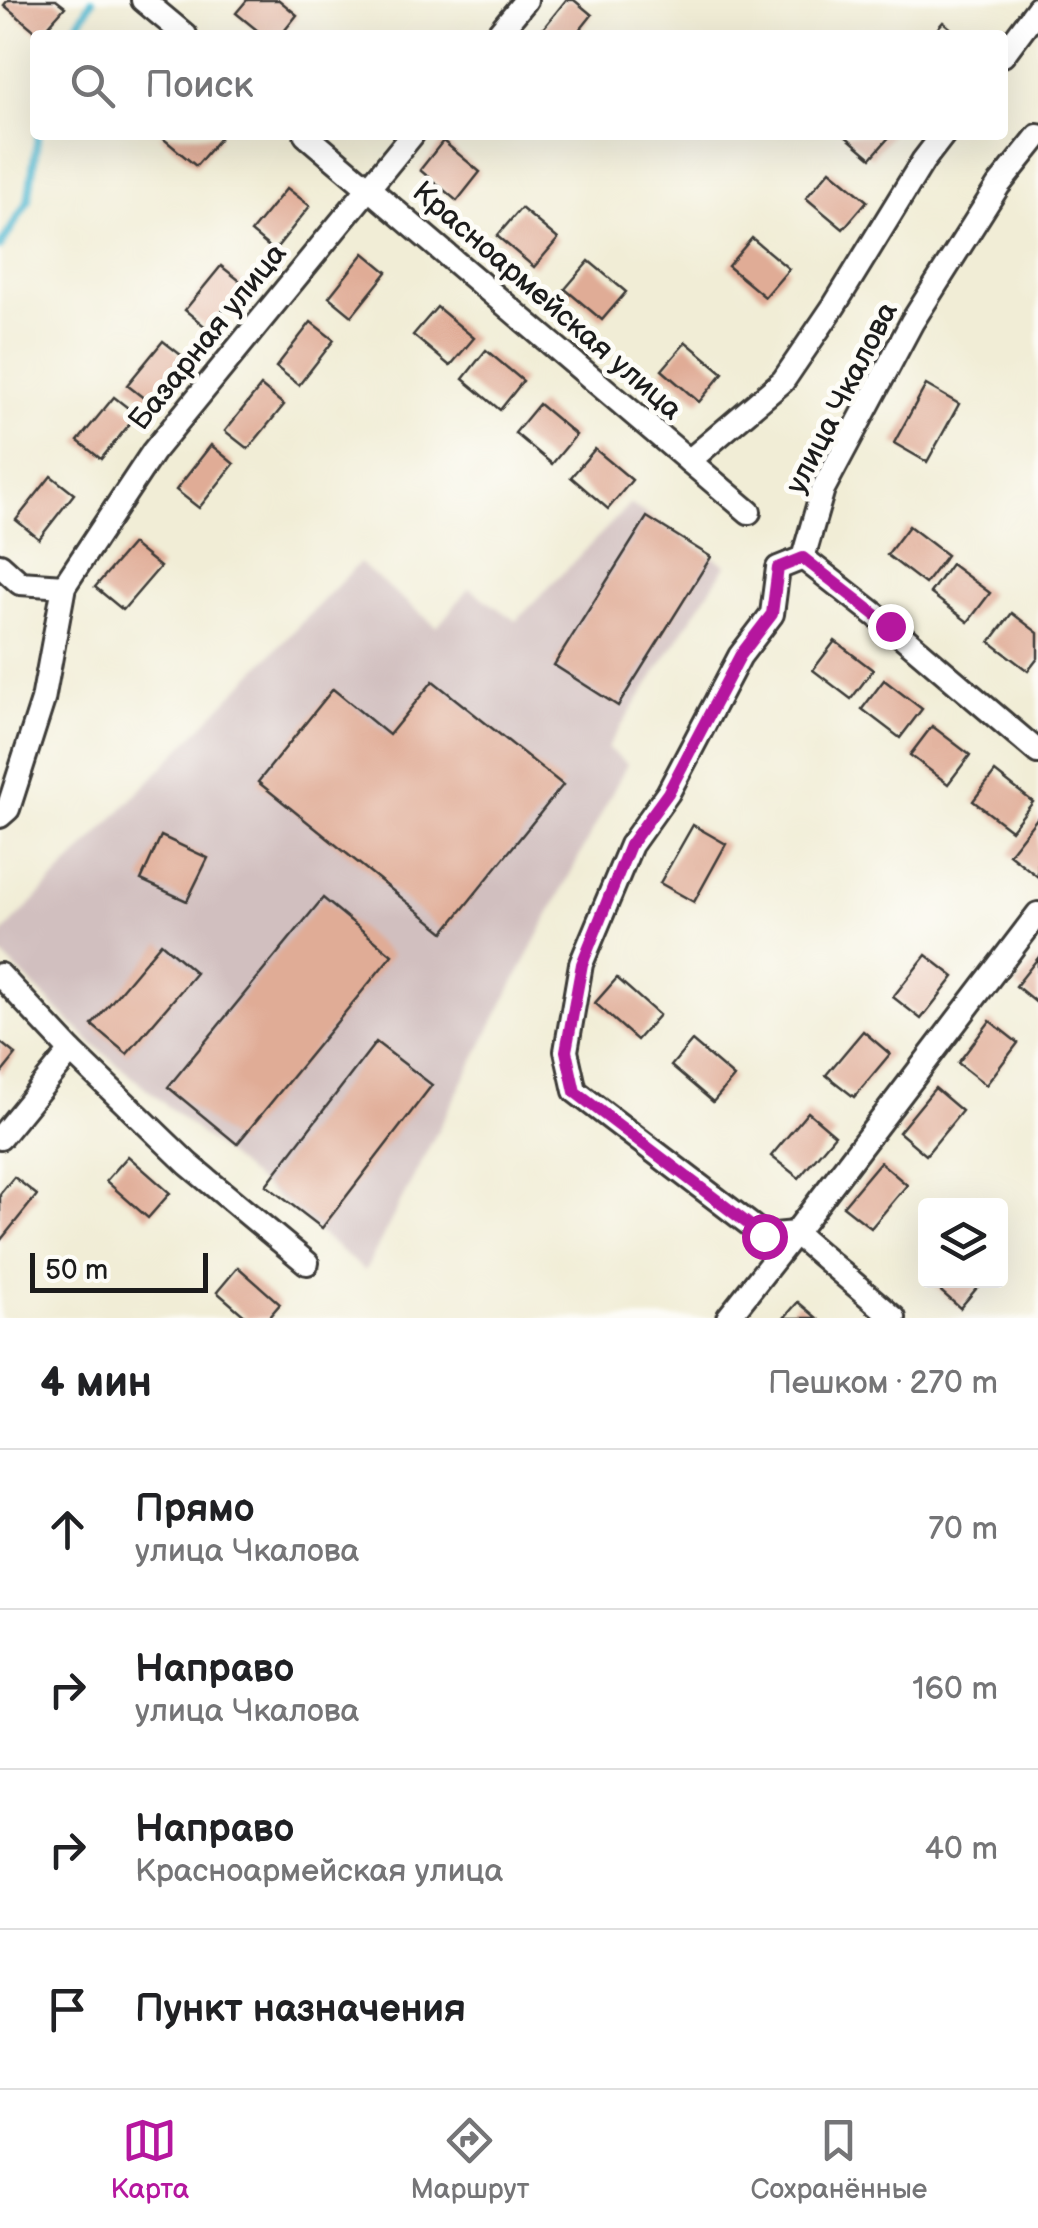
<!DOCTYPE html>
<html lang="ru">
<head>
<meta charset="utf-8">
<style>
  :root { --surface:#fff; --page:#f6f6f6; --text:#202124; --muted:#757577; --line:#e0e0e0; --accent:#b5179e }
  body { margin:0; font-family:"Balsamiq Sans",sans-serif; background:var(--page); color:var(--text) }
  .controls { position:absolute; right:30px; bottom:30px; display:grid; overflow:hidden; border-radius:10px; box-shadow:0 10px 40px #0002 }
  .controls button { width:90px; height:90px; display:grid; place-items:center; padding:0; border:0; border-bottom:2px solid var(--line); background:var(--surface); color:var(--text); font:50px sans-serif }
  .scale { position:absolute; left:30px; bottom:25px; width:178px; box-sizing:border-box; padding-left:10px; border:5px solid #1c1c1c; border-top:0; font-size:28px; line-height:35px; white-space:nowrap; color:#1c1c1c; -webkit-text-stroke:8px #fdfcf7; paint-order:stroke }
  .stop { position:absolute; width:30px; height:30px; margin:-22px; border:8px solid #b5179e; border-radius:50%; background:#fff }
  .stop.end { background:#b5179e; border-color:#fff; box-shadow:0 2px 10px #0008 }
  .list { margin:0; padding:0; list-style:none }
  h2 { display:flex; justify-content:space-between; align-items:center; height:130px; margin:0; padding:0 40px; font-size:42px }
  h2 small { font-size:32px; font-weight:400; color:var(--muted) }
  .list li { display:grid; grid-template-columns:65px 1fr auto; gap:30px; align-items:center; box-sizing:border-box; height:160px; padding:0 40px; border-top:2px solid var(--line) }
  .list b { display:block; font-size:38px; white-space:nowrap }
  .list p { margin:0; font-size:32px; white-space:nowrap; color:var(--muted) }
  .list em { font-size:32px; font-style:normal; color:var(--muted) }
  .icon { flex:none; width:55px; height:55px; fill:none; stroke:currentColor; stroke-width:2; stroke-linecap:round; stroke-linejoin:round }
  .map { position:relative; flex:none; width:1038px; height:1318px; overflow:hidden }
  .search { position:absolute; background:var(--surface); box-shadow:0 10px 40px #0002; left:30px; right:30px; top:30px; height:110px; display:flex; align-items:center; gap:25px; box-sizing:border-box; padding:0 35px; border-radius:10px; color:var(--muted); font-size:38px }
  .sheet { height:770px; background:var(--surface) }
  nav { display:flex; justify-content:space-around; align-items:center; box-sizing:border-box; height:140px; border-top:2px solid var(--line); background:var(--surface); font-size:28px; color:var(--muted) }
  nav a { display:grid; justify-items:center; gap:5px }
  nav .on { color:var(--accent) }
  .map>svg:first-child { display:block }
</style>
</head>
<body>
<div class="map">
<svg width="1038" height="1318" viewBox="0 0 1038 1318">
  <rect width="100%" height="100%" fill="#fdfcf7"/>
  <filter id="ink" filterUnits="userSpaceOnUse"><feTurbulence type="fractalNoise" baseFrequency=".01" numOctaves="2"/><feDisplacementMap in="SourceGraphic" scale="20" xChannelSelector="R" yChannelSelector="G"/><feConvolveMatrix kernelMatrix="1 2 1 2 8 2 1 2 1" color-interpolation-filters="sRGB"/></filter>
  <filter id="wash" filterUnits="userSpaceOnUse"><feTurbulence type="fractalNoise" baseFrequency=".0048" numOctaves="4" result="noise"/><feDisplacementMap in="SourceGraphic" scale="40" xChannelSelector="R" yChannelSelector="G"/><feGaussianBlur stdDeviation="2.25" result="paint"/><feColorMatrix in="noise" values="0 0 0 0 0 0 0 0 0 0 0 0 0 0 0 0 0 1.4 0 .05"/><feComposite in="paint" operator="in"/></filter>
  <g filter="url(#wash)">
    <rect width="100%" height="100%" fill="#f1edd6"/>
    <path fill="#d1bfbf" d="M 630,504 L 726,565 L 607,748 L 627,764 L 365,1271 L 93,1044 L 0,953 L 0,936 L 359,563 L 437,627 L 469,588 L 516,621 Z"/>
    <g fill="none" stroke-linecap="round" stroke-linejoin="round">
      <g stroke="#53b9d1" stroke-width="8">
        <path d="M 71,35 L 92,1"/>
        <path d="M 0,247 L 28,201 L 38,135"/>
      </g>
    </g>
    <g id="blocks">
      <g fill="#e0ac96">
        <path d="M 8,0 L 56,0 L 65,7 L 40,35 L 4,5 Z"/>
        <path d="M 247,0 L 279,0 L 297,15 L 281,35 L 263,35 L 236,13 Z"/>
        <path d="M 566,0 L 574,0 L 592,15 L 576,35 L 538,35 Z"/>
        <path d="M 943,22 L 959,35 L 932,35 Z"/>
        <path d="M 159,135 L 217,135 L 220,138 L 196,166 Z"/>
        <path d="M 844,135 L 891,135 L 871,158 Z"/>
        <path d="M 443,141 L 480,172 L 457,201 L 420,170 Z"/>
        <path d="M 830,170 L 867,201 L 843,229 L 806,198 Z"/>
        <path d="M 287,188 L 310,206 L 274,251 L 251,232 Z"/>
        <path d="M 521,208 L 558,239 L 534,267 L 497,236 Z"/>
        <path d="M 752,238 L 789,269 L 765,297 L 728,266 Z"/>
        <path d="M 364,253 L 387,272 L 352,316 L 329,297 Z"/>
        <path d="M 589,261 L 626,292 L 602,320 L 565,289 Z"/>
        <path d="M 221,266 L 244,284 L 208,329 L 185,310 Z"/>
        <path d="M 437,307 L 474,338 L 450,366 L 413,335 Z"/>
        <path d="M 311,322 L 334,340 L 299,385 L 276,367 Z"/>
        <path d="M 163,341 L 186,359 L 150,403 L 127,385 Z"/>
        <path d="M 686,342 L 723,373 L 699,402 L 662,370 Z"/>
        <path d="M 486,350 L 523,381 L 500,410 L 463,379 Z"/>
        <path d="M 926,385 L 959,404 L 927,462 L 894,443 Z"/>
        <path d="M 261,386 L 284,405 L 248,449 L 225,431 Z"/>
        <path d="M 114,397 L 137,415 L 101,459 L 78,441 Z"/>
        <path d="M 539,404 L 576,435 L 552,464 L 515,433 Z"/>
        <path d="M 211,445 L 234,464 L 199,508 L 176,490 Z"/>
        <path d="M 595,449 L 632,480 L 608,509 L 571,477 Z"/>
        <path d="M 51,476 L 74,494 L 39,539 L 16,520 Z"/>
        <path d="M 647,517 L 711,557 L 618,706 L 554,665 Z"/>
        <path d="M 909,526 L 947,555 L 925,584 L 887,555 Z"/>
        <path d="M 132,544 L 160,567 L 123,610 L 95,587 Z"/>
        <path d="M 951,564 L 990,593 L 968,622 L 930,593 Z"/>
        <path d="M 1012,613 L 1038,633 L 1038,658 L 1028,671 L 990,642 Z"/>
        <path d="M 835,641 L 873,670 L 851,699 L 813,670 Z"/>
        <path d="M 884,680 L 922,709 L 900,738 L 862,709 Z"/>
        <path d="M 433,681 L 563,785 L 444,932 L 258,782 L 333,689 L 389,735 Z"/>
        <path d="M 932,726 L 970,755 L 948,784 L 910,755 Z"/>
        <path d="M 995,772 L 1033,802 L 1011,830 L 973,801 Z"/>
        <path d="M 1038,817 L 1038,877 L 1009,854 Z"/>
        <path d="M 693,825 L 726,844 L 694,902 L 660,883 Z"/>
        <path d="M 161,836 L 208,858 L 187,901 L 141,880 Z"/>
        <path d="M 323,898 L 392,955 L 237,1144 L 168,1087 Z"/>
        <path d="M 161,943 L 196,973 L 127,1054 L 92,1025 Z"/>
        <path d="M 926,955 L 954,977 L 921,1019 L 893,997 Z"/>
        <path d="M 1038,958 L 1038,1004 L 1016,986 Z"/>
        <path d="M 617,978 L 659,1015 L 637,1040 L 595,1003 Z"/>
        <path d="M 990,1021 L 1018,1043 L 986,1085 L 958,1063 Z"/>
        <path d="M 863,1031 L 890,1054 L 854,1097 L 826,1075 Z"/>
        <path d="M 692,1041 L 734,1077 L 713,1102 L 671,1066 Z"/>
        <path d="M 0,1042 L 16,1055 L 0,1075 Z"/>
        <path d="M 376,1042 L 432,1085 L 322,1228 L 266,1185 Z"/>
        <path d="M 935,1088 L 962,1111 L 926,1155 L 899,1132 Z"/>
        <path d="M 808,1112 L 835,1135 L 799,1178 L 771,1156 Z"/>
        <path d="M 128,1156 L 170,1193 L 148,1218 L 106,1181 Z"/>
        <path d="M 880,1162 L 907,1185 L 871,1228 L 843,1206 Z"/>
        <path d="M 14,1177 L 37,1195 L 0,1241 L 0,1194 Z"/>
        <path d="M 238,1267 L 280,1304 L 268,1318 L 247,1318 L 217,1292 Z"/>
        <path d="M 928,1280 L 978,1280 L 981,1283 L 960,1308 Z"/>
        <path d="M 798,1302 L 817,1318 L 784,1318 Z"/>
      </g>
    </g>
  </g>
  <g filter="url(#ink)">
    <use href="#blocks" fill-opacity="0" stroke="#3c3b38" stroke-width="2.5"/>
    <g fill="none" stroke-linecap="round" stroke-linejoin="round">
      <defs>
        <g id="street">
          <path d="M 143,0 L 185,35"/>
          <path d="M 497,35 L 526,0"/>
          <path d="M 1003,55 L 1038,8"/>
          <path d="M 306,135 L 749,512"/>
          <path d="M 689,461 L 783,381 L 834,306 L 923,161 L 943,135"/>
          <path d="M 803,558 L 890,626 L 1038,752"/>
          <path d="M 0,565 L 20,583 L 64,586"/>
          <path d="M 0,816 L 8,809 L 43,700 L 64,586 L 153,452 L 412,135"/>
          <path d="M 0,975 L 71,1051 L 188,1164 L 307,1263"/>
          <path d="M 0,1138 L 71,1051"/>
          <path d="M 728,1318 L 795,1233 L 1038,914"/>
          <path d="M 894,1318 L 795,1233 L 765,1236 L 575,1091 L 566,1051 L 581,964 L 631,845 L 668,793 L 740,656 L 772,614 L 778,568 L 803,558 L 823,489 L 912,322 L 998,186 L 1038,136"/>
        </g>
      </defs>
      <use href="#street" stroke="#3c3b38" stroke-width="28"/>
      <use href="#street" stroke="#fff" stroke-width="22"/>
    </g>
  </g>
  <g fill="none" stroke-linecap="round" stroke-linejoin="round" filter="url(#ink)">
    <path stroke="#b5179e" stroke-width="12" d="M 764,1236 L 575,1092 L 566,1051 L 582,964 L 630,845 L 668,793 L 740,656 L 772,614 L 778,568 L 803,558 L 890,626"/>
  </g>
  <g text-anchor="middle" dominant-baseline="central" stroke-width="10" stroke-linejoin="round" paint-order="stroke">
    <g font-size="30" fill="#1c1c1c" stroke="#fdfcf7">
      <text transform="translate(547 301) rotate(41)">Красноармейская улица</text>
      <text transform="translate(208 337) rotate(-51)">Базарная улица</text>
      <text transform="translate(842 398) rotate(-63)">улица Чкалова</text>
    </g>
  </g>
</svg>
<div class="controls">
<button><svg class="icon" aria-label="layers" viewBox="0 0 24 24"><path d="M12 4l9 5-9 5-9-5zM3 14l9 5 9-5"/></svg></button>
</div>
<div class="scale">50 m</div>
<div class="stop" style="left:764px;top:1236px"></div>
<div class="stop end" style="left:890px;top:626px"></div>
<div class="search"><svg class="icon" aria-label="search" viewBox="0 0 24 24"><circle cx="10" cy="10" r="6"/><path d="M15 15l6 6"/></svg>Поиск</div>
</div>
<section class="sheet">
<h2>4 мин<small>Пешком · 270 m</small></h2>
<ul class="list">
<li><svg class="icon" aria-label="ahead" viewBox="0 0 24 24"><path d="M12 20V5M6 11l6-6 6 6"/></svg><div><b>Прямо</b><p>улица Чкалова</p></div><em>70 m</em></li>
<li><svg class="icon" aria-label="right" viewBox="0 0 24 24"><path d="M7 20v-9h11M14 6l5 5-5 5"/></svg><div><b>Направо</b><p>улица Чкалова</p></div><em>160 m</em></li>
<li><svg class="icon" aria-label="right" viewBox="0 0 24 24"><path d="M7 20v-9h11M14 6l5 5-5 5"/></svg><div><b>Направо</b><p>Красноармейская улица</p></div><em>40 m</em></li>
<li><svg class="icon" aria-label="arrive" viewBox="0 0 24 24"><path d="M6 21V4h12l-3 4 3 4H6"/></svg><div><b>Пункт назначения</b></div></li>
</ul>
</section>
<nav>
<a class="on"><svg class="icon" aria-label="map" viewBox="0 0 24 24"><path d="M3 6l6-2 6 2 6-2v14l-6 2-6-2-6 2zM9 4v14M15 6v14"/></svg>Карта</a>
<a><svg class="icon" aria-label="directions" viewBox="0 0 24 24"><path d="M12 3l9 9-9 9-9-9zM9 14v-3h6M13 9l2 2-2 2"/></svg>Маршрут</a>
<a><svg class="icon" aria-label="saved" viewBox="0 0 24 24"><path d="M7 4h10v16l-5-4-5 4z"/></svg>Сохранённые</a>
</nav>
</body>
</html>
